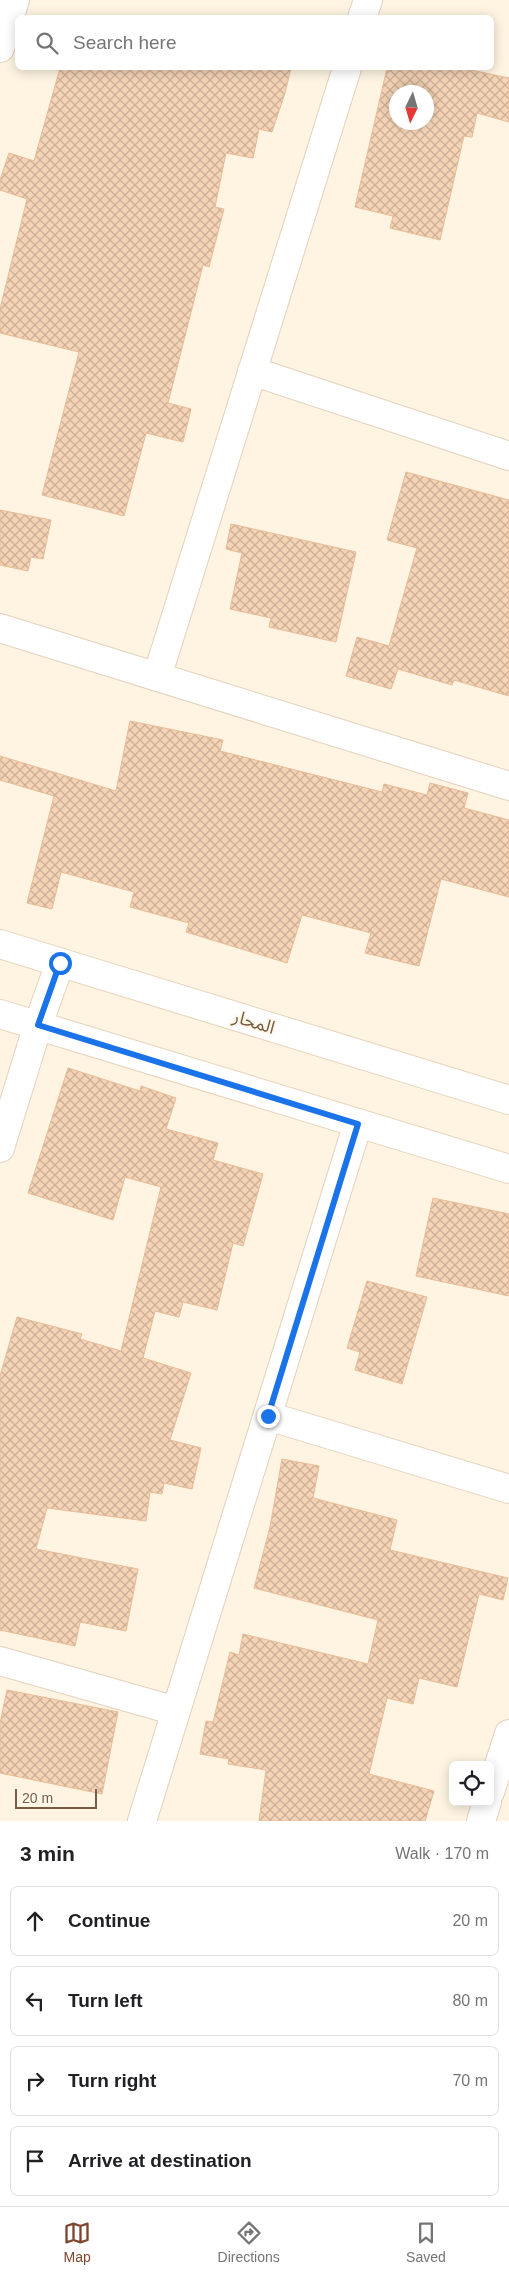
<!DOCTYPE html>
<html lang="en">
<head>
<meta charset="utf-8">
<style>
  :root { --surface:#fff; --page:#f2f2f2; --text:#202124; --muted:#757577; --line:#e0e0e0; --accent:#7e452f }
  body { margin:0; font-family:Arial,"Noto Sans Arabic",sans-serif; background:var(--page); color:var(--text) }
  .controls { position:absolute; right:15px; bottom:15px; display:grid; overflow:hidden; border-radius:8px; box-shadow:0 2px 12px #0003 }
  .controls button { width:45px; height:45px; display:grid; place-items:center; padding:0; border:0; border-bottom:1px solid var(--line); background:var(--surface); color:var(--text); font:25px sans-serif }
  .compass { position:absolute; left:389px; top:85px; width:45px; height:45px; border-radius:50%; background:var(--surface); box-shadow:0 2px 12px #0003; rotate:185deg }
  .scale { position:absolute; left:15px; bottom:12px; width:82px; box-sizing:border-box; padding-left:5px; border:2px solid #775b46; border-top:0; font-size:14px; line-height:18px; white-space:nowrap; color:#775b46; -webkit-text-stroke:4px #fff8e8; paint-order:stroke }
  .stop { position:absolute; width:15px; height:15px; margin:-11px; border:4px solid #1a73e8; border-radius:50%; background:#fff }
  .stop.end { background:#1a73e8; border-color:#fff; box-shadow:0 1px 5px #0008 }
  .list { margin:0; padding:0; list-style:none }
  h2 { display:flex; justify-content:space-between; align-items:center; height:65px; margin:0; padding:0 20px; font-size:21px }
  h2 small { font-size:16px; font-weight:400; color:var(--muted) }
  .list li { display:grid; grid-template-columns:32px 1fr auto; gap:15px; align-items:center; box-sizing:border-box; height:70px; margin:0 10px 10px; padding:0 10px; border:1px solid var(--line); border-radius:8px }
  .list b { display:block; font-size:19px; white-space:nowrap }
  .list em { font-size:16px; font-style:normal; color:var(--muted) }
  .icon { flex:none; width:28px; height:28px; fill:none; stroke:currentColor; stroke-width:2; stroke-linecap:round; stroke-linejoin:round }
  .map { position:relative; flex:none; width:509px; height:1821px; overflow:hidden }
  .search { position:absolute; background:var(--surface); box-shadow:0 2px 12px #0003; left:15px; right:15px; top:15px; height:55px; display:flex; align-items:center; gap:12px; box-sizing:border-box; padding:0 18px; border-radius:8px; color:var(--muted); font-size:19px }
  .sheet { height:385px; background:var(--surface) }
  nav { display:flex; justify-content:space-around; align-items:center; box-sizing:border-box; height:70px; border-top:1px solid var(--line); background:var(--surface); font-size:14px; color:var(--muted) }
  nav a { display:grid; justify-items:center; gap:2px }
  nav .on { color:var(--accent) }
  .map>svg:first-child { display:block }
</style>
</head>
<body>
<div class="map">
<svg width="509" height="1821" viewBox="0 0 509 1821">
  <defs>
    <pattern id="building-cross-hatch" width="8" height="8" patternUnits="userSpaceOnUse" patternTransform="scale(1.25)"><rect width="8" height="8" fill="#f5d4b6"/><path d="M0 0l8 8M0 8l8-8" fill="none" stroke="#cbaf96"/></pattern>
  </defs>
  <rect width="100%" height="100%" fill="#fef4e1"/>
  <g fill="url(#building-cross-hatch)" stroke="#e9bb96" fill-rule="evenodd">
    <path d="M 60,68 L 291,68 L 285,93 L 272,132 L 259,129 L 253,158 L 226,153 L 215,207 L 224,209 L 209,267 L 203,265 L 168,403 L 191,409 L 183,442 L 146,433 L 124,516 L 42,495 L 79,352 L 0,333 L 0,309 L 27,199 L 0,190 L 0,180 L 9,153 L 34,161 Z"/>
    <path d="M 387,68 L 461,68 L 509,78 L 509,122 L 477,113 L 472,137 L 464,136 L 440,240 L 390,228 L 393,216 L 355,207 ZM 396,92 L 426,92 L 426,122 L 396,122 Z"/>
    <path d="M 406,472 L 509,500 L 509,696 L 454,680 L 452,685 L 398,669 L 391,689 L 346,676 L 357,637 L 389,646 L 417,548 L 387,540 Z"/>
    <path d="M 0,510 L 51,520 L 43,559 L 31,557 L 28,571 L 0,565 Z"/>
    <path d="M 231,524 L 356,552 L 336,642 L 269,627 L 271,618 L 230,609 L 242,553 L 226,549 Z"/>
    <path d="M 130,721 L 223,740 L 220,751 L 382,792 L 384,784 L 427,795 L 430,783 L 468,793 L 464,808 L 509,820 L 509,897 L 441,879 L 419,966 L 365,953 L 371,933 L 302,915 L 287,963 L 186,932 L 189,923 L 130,907 L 134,892 L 61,872 L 52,909 L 27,903 L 54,796 L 0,780 L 0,756 L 116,791 Z"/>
    <path d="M 68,1068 L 140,1091 L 141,1086 L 176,1098 L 166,1129 L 218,1143 L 213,1160 L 263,1174 L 243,1246 L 233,1243 L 217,1310 L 183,1302 L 179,1317 L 155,1311 L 143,1358 L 191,1373 L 170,1440 L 201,1448 L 192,1489 L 164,1483 L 162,1494 L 150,1492 L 146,1521 L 47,1508 L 36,1549 L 138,1569 L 126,1631 L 80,1622 L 75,1646 L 0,1630 L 0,1376 L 17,1317 L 82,1334 L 80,1339 L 121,1351 L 161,1187 L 125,1177 L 113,1220 L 28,1193 Z"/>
    <path d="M 433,1198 L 509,1214 L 509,1296 L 416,1276 Z"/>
    <path d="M 367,1281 L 427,1297 L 402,1384 L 355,1370 L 360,1352 L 347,1348 Z"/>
    <path d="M 282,1459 L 319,1466 L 313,1498 L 397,1520 L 390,1550 L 508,1578 L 503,1600 L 479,1594 L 457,1687 L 419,1678 L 413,1704 L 387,1698 L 369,1774 L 434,1791 L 425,1821 L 259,1821 L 266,1770 L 228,1764 L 229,1759 L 200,1754 L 206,1721 L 213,1722 L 230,1652 L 239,1655 L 243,1634 L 368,1664 L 378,1620 L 254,1588 L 270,1527 Z"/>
    <path d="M 7,1690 L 118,1712 L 102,1794 L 0,1773 L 0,1723 Z"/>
  </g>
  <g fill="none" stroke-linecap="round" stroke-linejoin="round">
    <defs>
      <g id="street">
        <path d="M 362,18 L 368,0"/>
        <path d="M 0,48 L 15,0"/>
        <path d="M 252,371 L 509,456"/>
        <path d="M 0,628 L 509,786"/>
        <path d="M 157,677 L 347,68"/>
        <path d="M 0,1148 L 38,1025"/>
        <path d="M 268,1416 L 509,1489"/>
        <path d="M 0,1661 L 176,1711"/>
        <path d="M 490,1792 L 509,1734"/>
        <path d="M 142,1821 L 358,1123"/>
        <path d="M 481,1821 L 487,1802"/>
      </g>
      <g id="secondary">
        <path d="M 0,944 L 509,1100"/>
        <path d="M 0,1014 L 509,1169"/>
        <path d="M 38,1025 L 60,963"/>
      </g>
    </defs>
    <use href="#street" stroke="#e3d1bc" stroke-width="30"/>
    <use href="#secondary" stroke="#e8d2b9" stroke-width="30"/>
    <use href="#street" stroke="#fff" stroke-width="28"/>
    <use href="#secondary" stroke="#fff" stroke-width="28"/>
  </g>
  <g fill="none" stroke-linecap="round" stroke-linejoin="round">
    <path stroke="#1a73e8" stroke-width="6" d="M 60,963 L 38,1025 L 358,1124 L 268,1416"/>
  </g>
  <g text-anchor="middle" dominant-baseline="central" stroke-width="4" stroke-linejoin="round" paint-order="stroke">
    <g font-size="18" fill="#775b46" stroke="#fff8e8">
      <text transform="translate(254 1022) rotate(17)">المحار</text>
    </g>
  </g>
</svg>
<div class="controls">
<button><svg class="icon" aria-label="locate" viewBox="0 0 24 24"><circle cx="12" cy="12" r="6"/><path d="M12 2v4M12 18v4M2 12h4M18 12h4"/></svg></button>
</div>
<svg class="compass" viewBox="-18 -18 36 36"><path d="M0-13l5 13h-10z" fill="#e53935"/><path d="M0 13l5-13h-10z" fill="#757577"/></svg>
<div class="scale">20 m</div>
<div class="stop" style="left:60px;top:963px"></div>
<div class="stop end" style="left:268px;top:1416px"></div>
<div class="search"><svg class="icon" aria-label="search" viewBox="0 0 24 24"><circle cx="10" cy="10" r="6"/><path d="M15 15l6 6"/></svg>Search here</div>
</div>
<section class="sheet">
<h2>3 min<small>Walk · 170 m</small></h2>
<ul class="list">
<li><svg class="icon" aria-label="ahead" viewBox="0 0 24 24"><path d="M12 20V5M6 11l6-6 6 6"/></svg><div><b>Continue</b></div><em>20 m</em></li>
<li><svg class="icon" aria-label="left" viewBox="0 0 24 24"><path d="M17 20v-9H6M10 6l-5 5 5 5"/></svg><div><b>Turn left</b></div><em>80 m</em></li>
<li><svg class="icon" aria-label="right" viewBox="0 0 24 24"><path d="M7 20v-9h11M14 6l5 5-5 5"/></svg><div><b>Turn right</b></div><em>70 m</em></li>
<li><svg class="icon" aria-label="arrive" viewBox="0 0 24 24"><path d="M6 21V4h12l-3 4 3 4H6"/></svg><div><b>Arrive at destination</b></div></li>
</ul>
</section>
<nav>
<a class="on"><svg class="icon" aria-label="map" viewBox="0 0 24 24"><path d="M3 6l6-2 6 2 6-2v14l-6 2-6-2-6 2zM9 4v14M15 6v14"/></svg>Map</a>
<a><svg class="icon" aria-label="directions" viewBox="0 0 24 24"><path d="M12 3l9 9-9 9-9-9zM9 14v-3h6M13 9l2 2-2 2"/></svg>Directions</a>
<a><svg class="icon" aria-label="saved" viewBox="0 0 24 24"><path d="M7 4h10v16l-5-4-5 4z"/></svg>Saved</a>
</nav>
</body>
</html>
